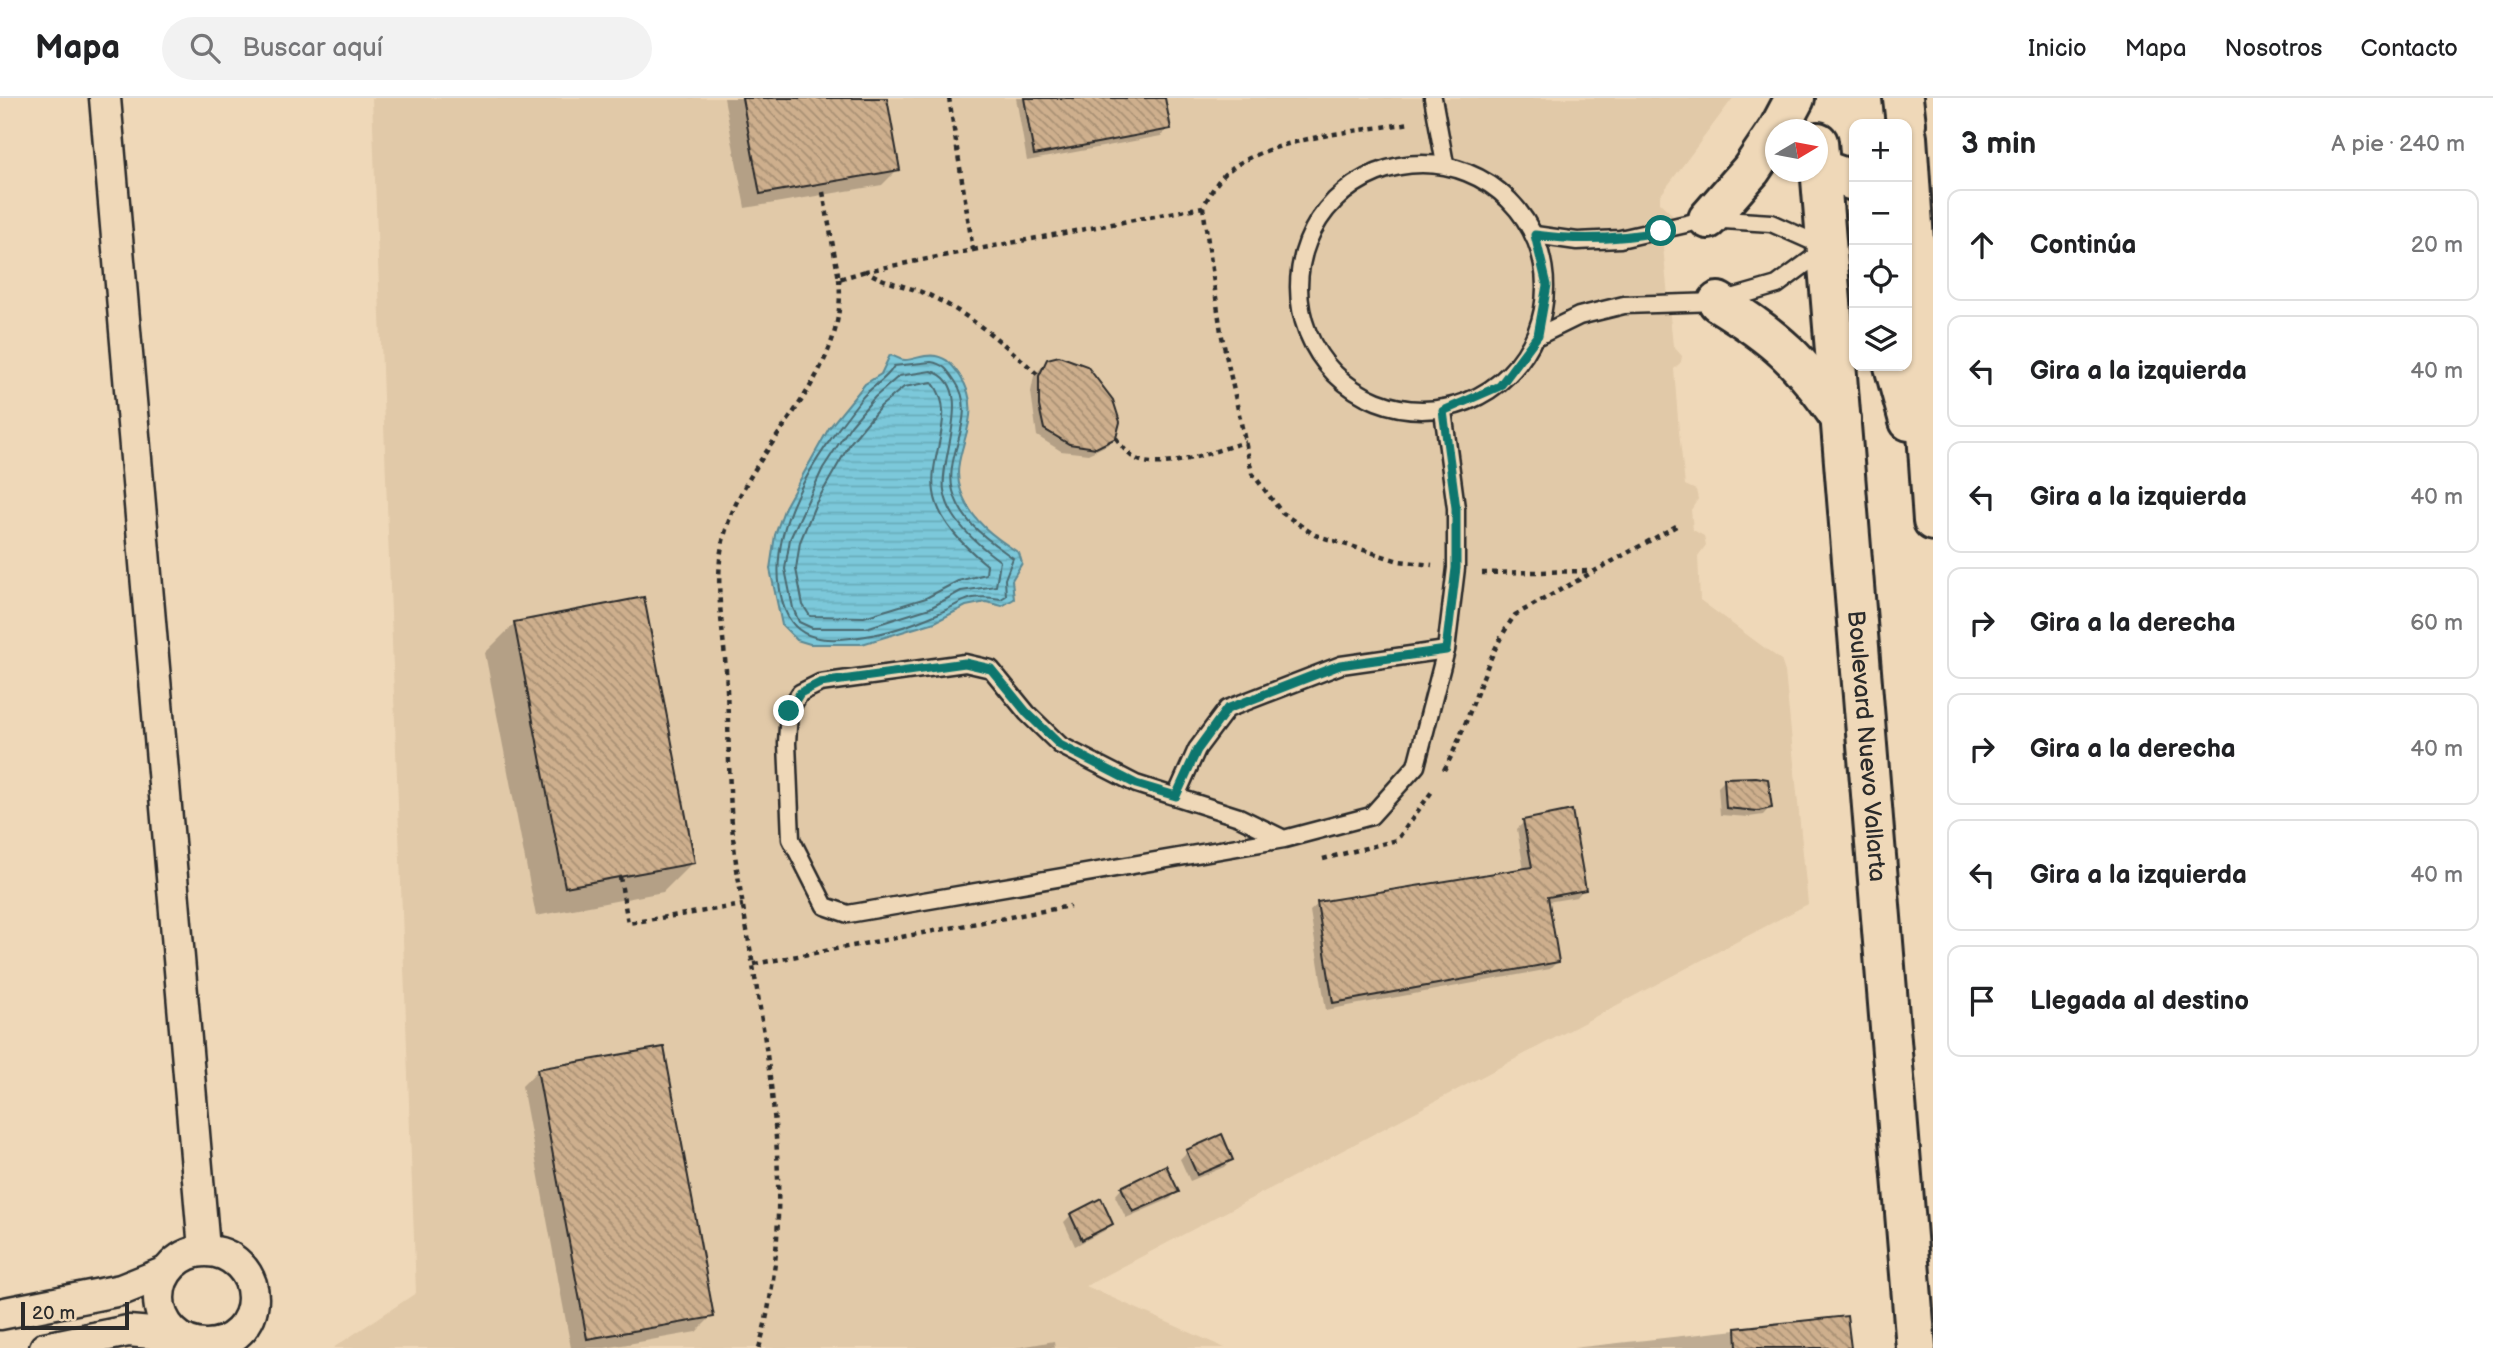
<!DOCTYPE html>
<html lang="es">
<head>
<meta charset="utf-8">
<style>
  :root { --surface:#fff; --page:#f2f2f2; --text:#202124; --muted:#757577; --line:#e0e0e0 }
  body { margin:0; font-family:"Balsamiq Sans",sans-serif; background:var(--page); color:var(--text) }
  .controls { position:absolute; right:21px; top:21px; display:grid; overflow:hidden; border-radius:14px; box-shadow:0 2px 5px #0004 }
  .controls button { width:63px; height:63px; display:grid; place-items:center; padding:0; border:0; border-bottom:2px solid var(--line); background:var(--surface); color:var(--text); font:35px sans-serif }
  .compass { position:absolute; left:1765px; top:21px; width:63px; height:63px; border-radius:50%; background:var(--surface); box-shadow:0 2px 5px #0004; rotate:80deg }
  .scale { position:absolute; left:21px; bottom:18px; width:108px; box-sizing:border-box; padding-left:7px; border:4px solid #2b2b2b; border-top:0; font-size:19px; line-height:24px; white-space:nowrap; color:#2b2b2b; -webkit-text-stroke:5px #efd8b8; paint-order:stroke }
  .stop { position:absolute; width:21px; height:21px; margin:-16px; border:5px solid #0f766e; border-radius:50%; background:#fff }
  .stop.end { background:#0f766e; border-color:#fff; box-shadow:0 2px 7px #0008 }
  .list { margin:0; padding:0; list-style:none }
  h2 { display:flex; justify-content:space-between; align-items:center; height:91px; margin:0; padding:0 28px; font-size:30px }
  h2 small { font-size:23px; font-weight:400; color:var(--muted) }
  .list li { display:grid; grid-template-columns:46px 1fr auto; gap:21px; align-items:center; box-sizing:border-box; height:112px; margin:0 14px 14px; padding:0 14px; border:2px solid var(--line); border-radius:14px }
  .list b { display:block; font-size:26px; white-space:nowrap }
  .list em { font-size:23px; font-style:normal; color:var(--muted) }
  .icon { flex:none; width:38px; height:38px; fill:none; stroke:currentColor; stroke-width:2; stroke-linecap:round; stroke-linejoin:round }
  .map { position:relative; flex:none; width:1933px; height:1250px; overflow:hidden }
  header { display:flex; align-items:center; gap:42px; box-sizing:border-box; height:98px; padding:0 35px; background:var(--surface); border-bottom:2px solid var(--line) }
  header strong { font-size:33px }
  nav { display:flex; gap:38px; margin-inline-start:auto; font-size:24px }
  .search { width:490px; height:63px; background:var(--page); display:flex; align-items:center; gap:18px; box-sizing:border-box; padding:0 24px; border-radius:38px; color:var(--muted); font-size:26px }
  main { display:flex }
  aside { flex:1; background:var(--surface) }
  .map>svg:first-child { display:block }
</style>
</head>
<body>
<header>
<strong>Mapa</strong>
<div class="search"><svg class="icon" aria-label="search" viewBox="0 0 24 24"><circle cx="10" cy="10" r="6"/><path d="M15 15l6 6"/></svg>Buscar aquí</div>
<nav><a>Inicio</a><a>Mapa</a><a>Nosotros</a><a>Contacto</a></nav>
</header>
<main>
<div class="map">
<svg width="1933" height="1250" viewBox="0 0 1933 1250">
  <defs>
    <pattern id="water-rules" width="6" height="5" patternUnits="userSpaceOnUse" patternTransform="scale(1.75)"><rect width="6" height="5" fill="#7bc8da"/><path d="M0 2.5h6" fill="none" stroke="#6aacbb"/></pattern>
    <pattern id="building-back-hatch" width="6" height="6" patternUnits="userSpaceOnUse" patternTransform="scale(1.75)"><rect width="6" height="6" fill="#ceaf8d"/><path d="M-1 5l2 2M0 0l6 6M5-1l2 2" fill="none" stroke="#a78f73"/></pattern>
  </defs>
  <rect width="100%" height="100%" fill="#efd8b8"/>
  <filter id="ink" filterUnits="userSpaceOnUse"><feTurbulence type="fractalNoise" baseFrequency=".0143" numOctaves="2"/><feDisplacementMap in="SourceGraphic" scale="14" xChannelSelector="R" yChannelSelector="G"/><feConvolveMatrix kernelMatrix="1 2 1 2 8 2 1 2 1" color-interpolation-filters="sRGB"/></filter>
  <g filter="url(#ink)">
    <path fill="#e1c9a8" d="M 372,0 L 1733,0 L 1660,98 L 1660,105 L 1672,116 L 1670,122 L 1661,129 L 1673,248 L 1682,258 L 1681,264 L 1674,271 L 1679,334 L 1685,387 L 1696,392 L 1698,401 L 1691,412 L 1693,432 L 1704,438 L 1706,447 L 1698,458 L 1700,502 L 1781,562 L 1785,574 L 1808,806 L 1086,1188 L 1225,1250 L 333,1250 L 416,1195 Z"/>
    <path fill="url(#water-rules)" stroke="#5b8994" stroke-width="2" d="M 890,257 C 896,258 899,262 905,262 C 915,262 926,255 936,258 C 949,261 953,268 960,278 C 989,321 947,354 961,393 C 971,423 994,439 1019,455 L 1022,465 L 1012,482 L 1014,501 L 1002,508 L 986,504 L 966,508 L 935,524 L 862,546 L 810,546 L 797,542 L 782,527 L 770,471 L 775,437 L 785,409 L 829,330 L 865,286 L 881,276 Z"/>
    <g fill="#0003">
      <path d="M 724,0 L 885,0 L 898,71 L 882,87 L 745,110 Z"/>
      <path d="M 1016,0 L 1163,0 L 1169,30 L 1161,38 L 1027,63 Z"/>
      <path d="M 1048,262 L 1114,340 L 1107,347 L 1088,356 L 1061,353 L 1037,338 L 1031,294 L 1034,278 Z"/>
      <path d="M 515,525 L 693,764 L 663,794 L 536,818 L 485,555 Z"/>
      <path d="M 1725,682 L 1770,709 L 1763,717 L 1749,719 L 1720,717 L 1718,689 Z"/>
      <path d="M 1524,724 L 1584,791 L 1577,799 L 1547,804 L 1557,864 L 1550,871 L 1326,912 L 1310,813 L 1318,806 L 1524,772 L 1517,731 Z"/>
      <path d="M 538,972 L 712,1218 L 696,1234 L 605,1250 L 571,1250 L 522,988 Z"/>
      <path d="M 1187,1054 L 1231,1062 L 1224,1069 L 1190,1083 L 1180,1061 Z"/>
      <path d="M 1122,1090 L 1177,1094 L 1170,1101 L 1126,1120 L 1115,1098 Z"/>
      <path d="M 1071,1117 L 1111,1126 L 1104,1133 L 1075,1148 L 1064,1124 Z"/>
      <path d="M 1846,1220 L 1849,1250 L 1573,1250 Z"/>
      <path d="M 1054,1243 L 1055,1250 L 1015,1250 Z"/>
    </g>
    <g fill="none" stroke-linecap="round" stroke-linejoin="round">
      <g stroke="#4b6a71" stroke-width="2">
        <path d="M 931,264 C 944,266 948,273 955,283 C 980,319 943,356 953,393 C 962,426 989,442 1013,460 L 1005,481 L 1006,498 L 1001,501 C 969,495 964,504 937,516 C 916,525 888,535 866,538 C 830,544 794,546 783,506 C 762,431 817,357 861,301 C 871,288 886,283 894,268 Z"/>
        <path d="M 931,273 C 977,286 939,360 944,392 C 948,422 977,446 1000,463 L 996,488 L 961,493 L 930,510 L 866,530 L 812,530 L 799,524 L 793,510 L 785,471 L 790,441 L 823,370 L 851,327 L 875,299 L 899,278 Z"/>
        <path d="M 932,284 C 959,317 928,355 934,394 C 938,424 965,449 987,467 L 986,476 L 958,483 L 926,500 L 864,519 L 810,518 L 803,507 L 796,471 L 800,444 L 816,405 L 851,344 L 881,308 L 904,289 Z"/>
      </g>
    </g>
    <g fill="url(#building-back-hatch)" stroke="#2b2b2b" stroke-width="2">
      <path d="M 742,0 L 887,0 L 900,72 L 760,96 Z"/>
      <path d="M 1024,0 L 1165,0 L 1171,31 L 1034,57 Z"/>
      <path d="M 1059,258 L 1087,268 L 1113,302 L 1120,324 L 1116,340 L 1096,350 L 1069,346 L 1044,331 L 1039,308 L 1039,278 L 1047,261 Z"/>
      <path d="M 644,499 L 695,765 L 565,789 L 514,524 Z"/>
      <path d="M 1756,679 L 1768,681 L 1772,710 L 1758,713 L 1726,710 L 1724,680 Z"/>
      <path d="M 1572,712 L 1586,792 L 1548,799 L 1559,864 L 1333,905 L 1317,804 L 1532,769 L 1523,722 Z"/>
      <path d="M 664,949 L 714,1219 L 587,1241 L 537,971 Z"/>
      <path d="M 1222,1036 L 1233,1062 L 1197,1077 L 1186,1052 Z"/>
      <path d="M 1166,1067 L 1179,1094 L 1133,1114 L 1121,1089 Z"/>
      <path d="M 1101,1100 L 1113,1126 L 1082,1142 L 1070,1116 Z"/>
      <path d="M 1847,1218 L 1851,1250 L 1737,1250 L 1736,1230 Z"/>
    </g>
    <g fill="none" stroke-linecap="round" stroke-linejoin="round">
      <defs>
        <g id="lane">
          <path d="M 1433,0 L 1445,66"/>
          <circle cx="1422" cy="189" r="123"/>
          <path d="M 1535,137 L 1577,143 L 1620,141 L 1708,121 L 1771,125 L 1825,149"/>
          <path d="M 1538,238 L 1579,218 L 1624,207 L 1718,204 L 1777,187 L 1824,152"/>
          <path d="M 1176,698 L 1197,651 L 1227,611 L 1341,567 L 1446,552"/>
          <path d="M 1284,741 L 1239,719 L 1136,686 L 1060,647 L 1027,615 L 991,571 L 965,565 L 820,585 L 800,595 L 789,613 L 787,645 L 791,741 L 825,808 L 848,816 L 1284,741 L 1371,718 L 1416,668 L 1446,552 L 1456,470 L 1456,410 L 1443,313"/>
        </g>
        <g id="street">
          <path d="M 105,0 L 204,1151"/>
          <circle cx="206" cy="1200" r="47"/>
          <path d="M 0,1216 L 121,1192 L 166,1174"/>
          <path d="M 45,1250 L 128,1233 L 176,1237"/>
        </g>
        <g id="secondary">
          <path d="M 1903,0 L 1906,26"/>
          <path d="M 1778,32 L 1795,0"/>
          <path d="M 1907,39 L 1933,423"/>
          <path id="s1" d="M 1818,44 L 1916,1250"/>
          <path d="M 1820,71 L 1854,83"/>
          <path d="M 1708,121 L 1751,72 L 1776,35"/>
          <path d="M 1718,204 C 1778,241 1801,263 1841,321"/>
          <path d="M 1894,268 L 1909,323"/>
        </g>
      </defs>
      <use href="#lane" stroke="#2b2b2b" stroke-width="21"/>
      <use href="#street" stroke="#2b2b2b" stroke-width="35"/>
      <use href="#secondary" stroke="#2b2b2b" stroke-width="44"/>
      <g stroke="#2b2b2b" stroke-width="4.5" stroke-dasharray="5 5" stroke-linecap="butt">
        <path d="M 949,0 L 973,152 L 866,173 C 888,187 912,188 935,200 C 971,218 1010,250 1039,278"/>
        <path d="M 823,94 L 839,181 L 866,173"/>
        <path d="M 1203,109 L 1221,234 L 1252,375 L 1282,415 L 1315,437 L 1399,463 L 1432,467"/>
        <path d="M 973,152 L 1203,109 C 1211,94 1218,80 1232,70 C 1277,39 1358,33 1411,25"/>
        <path d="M 1116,340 C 1121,347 1128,357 1136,361 C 1163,375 1218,351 1246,344"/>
        <path d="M 1482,475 L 1589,473"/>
        <path d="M 1444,672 C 1472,622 1482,563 1515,517 L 1680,426"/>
        <path d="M 1323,761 L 1397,742 L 1433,692"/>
        <path d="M 620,779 L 628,825 L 743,807"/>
        <path d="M 754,866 L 1070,808"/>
        <path d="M 759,1250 C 803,1092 761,929 737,771 C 727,705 730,638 726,572 C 723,534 717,498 720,461 C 731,356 851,289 839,181"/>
      </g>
      <use href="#lane" stroke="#efd8b8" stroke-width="16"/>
      <use href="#street" stroke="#efd8b8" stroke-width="30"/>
      <use href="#secondary" stroke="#efd8b8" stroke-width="38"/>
    </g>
  </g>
  <g fill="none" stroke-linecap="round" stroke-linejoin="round" filter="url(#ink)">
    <path stroke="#0f766e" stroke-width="9" d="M 789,613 L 800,595 L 820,585 L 965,565 L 991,571 L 1027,615 L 1060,647 L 1136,686 L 1176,698 L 1197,652 L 1227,611 L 1340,567 L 1446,552 L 1456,470 L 1456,410 L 1443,313 L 1500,288 L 1538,237 L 1547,187 L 1535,137 C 1579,143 1618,142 1661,133"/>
  </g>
  <g text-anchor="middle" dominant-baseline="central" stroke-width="7" stroke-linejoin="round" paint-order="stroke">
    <g font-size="24" fill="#2b2b2b" stroke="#efd8b8">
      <text stroke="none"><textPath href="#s1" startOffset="606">Boulevard Nuevo Vallarta</textPath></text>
    </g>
  </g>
</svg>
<div class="controls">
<button>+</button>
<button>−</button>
<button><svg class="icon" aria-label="locate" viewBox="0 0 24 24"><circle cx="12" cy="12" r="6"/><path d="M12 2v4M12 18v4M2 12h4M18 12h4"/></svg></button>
<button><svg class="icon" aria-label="layers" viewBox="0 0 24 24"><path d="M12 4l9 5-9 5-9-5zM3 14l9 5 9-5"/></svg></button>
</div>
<svg class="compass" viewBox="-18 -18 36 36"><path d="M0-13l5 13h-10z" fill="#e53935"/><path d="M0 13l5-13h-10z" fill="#757577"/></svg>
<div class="scale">20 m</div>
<div class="stop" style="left:1661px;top:133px"></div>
<div class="stop end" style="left:789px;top:613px"></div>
</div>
<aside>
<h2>3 min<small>A pie · 240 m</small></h2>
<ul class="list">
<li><svg class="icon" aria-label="ahead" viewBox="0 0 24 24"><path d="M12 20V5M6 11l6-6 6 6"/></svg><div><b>Continúa</b></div><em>20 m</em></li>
<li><svg class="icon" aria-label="left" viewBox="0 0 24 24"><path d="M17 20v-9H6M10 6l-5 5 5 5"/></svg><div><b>Gira a la izquierda</b></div><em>40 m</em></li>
<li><svg class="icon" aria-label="left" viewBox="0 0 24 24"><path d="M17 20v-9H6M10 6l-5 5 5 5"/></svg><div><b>Gira a la izquierda</b></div><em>40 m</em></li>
<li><svg class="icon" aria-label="right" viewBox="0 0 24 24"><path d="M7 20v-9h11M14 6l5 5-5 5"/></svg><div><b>Gira a la derecha</b></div><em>60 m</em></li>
<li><svg class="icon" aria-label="right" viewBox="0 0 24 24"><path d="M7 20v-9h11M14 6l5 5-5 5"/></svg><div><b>Gira a la derecha</b></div><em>40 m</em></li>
<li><svg class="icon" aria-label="left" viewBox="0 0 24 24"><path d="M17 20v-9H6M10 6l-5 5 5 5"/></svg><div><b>Gira a la izquierda</b></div><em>40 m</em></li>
<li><svg class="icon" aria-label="arrive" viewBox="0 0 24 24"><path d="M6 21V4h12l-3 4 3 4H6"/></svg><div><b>Llegada al destino</b></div></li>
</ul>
</aside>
</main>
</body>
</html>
